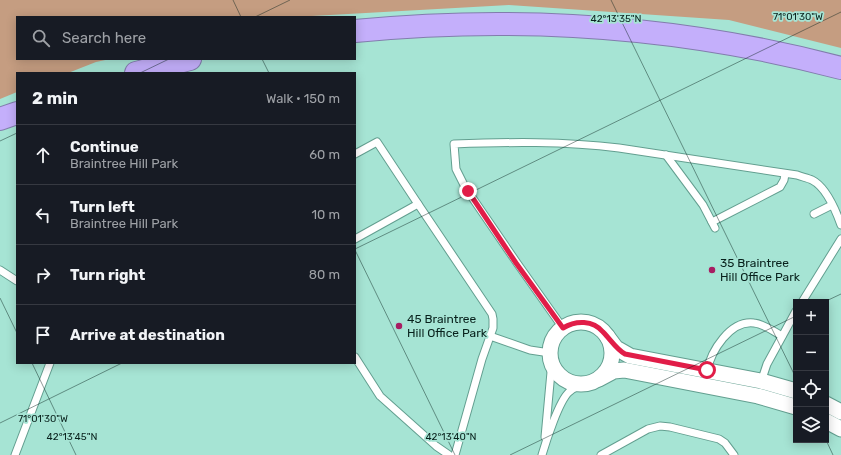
<!DOCTYPE html>
<html lang="en">
<head>
<meta charset="utf-8">
<style>
  :root { --surface:#171b24; --page:#242831; --text:#f1f3f6; --muted:#9ea1a6; --line:#363941 }
  body { margin:0; font-family:Rubik,sans-serif; background:var(--page); color:var(--text) }
  .controls { position:absolute; right:12px; bottom:12px; display:grid; overflow:hidden; border-radius:0px; box-shadow:0 2px 10px #0003 }
  .controls button { width:36px; height:36px; display:grid; place-items:center; padding:0; border:0; border-bottom:1px solid var(--line); background:var(--surface); color:var(--text); font:20px sans-serif }
  .stop { position:absolute; width:12px; height:12px; margin:-9px; border:3px solid #e11d48; border-radius:50%; background:#fff }
  .stop.end { background:#e11d48; border-color:#fff; box-shadow:0 1px 4px #0008 }
  .list { margin:0; padding:0; list-style:none }
  h2 { display:flex; justify-content:space-between; align-items:center; height:52px; margin:0; padding:0 16px; font-size:17px }
  h2 small { font-size:13px; font-weight:400; color:var(--muted) }
  .list li { display:grid; grid-template-columns:26px 1fr auto; gap:12px; align-items:center; box-sizing:border-box; height:60px; padding:0 16px; border-top:1px solid var(--line) }
  .list b { display:block; font-size:15px; white-space:nowrap }
  .list p { margin:0; font-size:13px; white-space:nowrap; color:var(--muted) }
  .list em { font-size:13px; font-style:normal; color:var(--muted) }
  .icon { flex:none; width:22px; height:22px; fill:none; stroke:currentColor; stroke-width:2; stroke-linecap:round; stroke-linejoin:round }
  .map { position:relative; flex:none; width:841px; height:455px; overflow:hidden }
  .search { position:absolute; background:var(--surface); box-shadow:0 2px 10px #0003; left:16px; top:16px; width:340px; height:44px; display:flex; align-items:center; gap:10px; box-sizing:border-box; padding:0 14px; border-radius:0px; color:var(--muted); font-size:15px }
  .panel { position:absolute; background:var(--surface); box-shadow:0 2px 10px #0003; left:16px; top:72px; width:340px; height:292px; border-radius:0px }
  .map>svg:first-child { display:block }
</style>
</head>
<body>
<div class="map">
<svg width="841" height="455" viewBox="0 0 841 455">
  <rect width="100%" height="100%" fill="#a6e4d4"/>
  <path fill="#c59d81" d="M 0,0 L 841,0 L 841,48 L 729,20 L 509,5 L 294,17 L 17,17 L 17,59 L 110,59 L 96,62 L 68,73 L 17,73 L 17,92 L 0,99 Z"/>
  <g fill="none" stroke-linecap="round" stroke-linejoin="round">
    <defs>
      <g id="service">
        <path d="M 355,154 L 377,142 L 418,204"/>
        <path d="M 666,155 L 703,205 L 715,228"/>
        <path d="M 814,214 L 832,205"/>
        <path d="M 712,222 L 780,187 L 784,180 L 785,174"/>
        <path d="M 355,239 L 418,204 L 492,314 L 493,319 L 493,328 L 482,359 L 455,455"/>
        <path d="M 0,270 L 17,281"/>
        <path d="M 802,302 L 841,239"/>
        <path d="M 563,328 L 517,263 L 465,187 L 456,169 L 454,144 C 509,142 563,141 619,148 L 797,175 C 802,177 808,178 812,180 C 826,187 836,211 841,225"/>
        <path d="M 490,336 L 530,350 L 550,353"/>
        <path d="M 355,357 L 380,396 L 436,446 L 449,455"/>
        <path d="M 707,371 C 711,351 730,320 754,323 C 764,324 773,331 782,336"/>
        <path d="M 761,382 L 767,364 L 796,311"/>
        <path d="M 545,437 L 551,372 L 551,358"/>
        <path d="M 15,455 L 50,363"/>
        <path d="M 542,455 C 546,441 559,401 569,392 C 574,387 581,385 588,383"/>
        <path d="M 601,455 L 648,429 L 660,426 L 670,427 L 719,439 L 725,443 L 734,455"/>
      </g>
      <g id="minor">
        <circle cx="581" cy="353" r="31"/>
        <path d="M 607,336 L 616,348 L 630,356 L 761,381 L 796,391"/>
        <path d="M 599,379 L 614,371 L 624,370 L 758,396 L 796,407"/>
        <path d="M 826,404 L 841,412"/>
        <path d="M 826,421 L 841,429"/>
      </g>
      <g id="motorway">
        <path d="M 355,31 C 518,15 682,26 841,68"/>
        <path d="M 136,73 L 190,59"/>
        <path d="M 0,119 L 17,113"/>
      </g>
    </defs>
    <use href="#service" stroke="#639f90" stroke-width="9"/>
    <use href="#minor" stroke="#639f90" stroke-width="17"/>
    <use href="#motorway" stroke="#827dad" stroke-width="24"/>
    <use href="#service" stroke="#fff" stroke-width="7"/>
    <use href="#minor" stroke="#fff" stroke-width="15"/>
    <use href="#motorway" stroke="#c4affb" stroke-width="22"/>
  </g>
  <g fill="none" stroke-linecap="round" stroke-linejoin="round">
    <path stroke="#e11d48" stroke-width="5" d="M 468,191 L 516,263 L 563,328 C 576,320 593,320 603,332 C 611,340 616,349 625,354 L 707,370"/>
  </g>
  <path fill="none" stroke="#08211c" stroke-width="1" stroke-opacity="0.45" d="M 233,0 L 241,17M 611,0 L 796,378M 255,17 L 290,0M 262,59 L 269,73M 140,73 L 169,59M 0,141 L 17,133M 355,249 L 841,12M 355,250 L 455,455M 0,298 L 17,333M 824,302 L 841,294M 32,363 L 76,455M 0,423 L 122,363M 826,440 L 833,455M 510,455 L 796,316"/>
  <g fill="#a71d62" stroke="#a6e4d4" stroke-width="1.5">
    <circle cx="712" cy="270" r="4"/>
    <circle cx="399" cy="326" r="4"/>
  </g>
  <g text-anchor="middle" dominant-baseline="central" stroke-width="3.5" stroke-linejoin="round" paint-order="stroke">
    <g font-size="12" fill="#08211c" stroke="#a6e4d4" text-anchor="start">
      <text x="720" y="263">35 Braintree<tspan x="720" dy="14">Hill Office Park</tspan></text>
      <text x="407" y="319">45 Braintree<tspan x="407" dy="14">Hill Office Park</tspan></text>
    </g>
  </g>
  <g font-size="10" text-anchor="middle" fill="#08211c" stroke="#a6e4d4" stroke-width="3.5" stroke-linejoin="round" paint-order="stroke">
    <text x="798" y="20">71°01'30"W</text>
    <text x="616" y="22">42°13'35"N</text>
    <text x="43" y="422">71°01'30"W</text>
    <text x="72" y="440">42°13'45"N</text>
    <text x="451" y="440">42°13'40"N</text>
  </g>
</svg>
<div class="controls">
<button>+</button>
<button>−</button>
<button><svg class="icon" aria-label="locate" viewBox="0 0 24 24"><circle cx="12" cy="12" r="6"/><path d="M12 2v4M12 18v4M2 12h4M18 12h4"/></svg></button>
<button><svg class="icon" aria-label="layers" viewBox="0 0 24 24"><path d="M12 4l9 5-9 5-9-5zM3 14l9 5 9-5"/></svg></button>
</div>
<div class="stop" style="left:707px;top:370px"></div>
<div class="stop end" style="left:468px;top:191px"></div>
<div class="search"><svg class="icon" aria-label="search" viewBox="0 0 24 24"><circle cx="10" cy="10" r="6"/><path d="M15 15l6 6"/></svg>Search here</div>
<section class="panel">
<h2>2 min<small>Walk · 150 m</small></h2>
<ul class="list">
<li><svg class="icon" aria-label="ahead" viewBox="0 0 24 24"><path d="M12 20V5M6 11l6-6 6 6"/></svg><div><b>Continue</b><p>Braintree Hill Park</p></div><em>60 m</em></li>
<li><svg class="icon" aria-label="left" viewBox="0 0 24 24"><path d="M17 20v-9H6M10 6l-5 5 5 5"/></svg><div><b>Turn left</b><p>Braintree Hill Park</p></div><em>10 m</em></li>
<li><svg class="icon" aria-label="right" viewBox="0 0 24 24"><path d="M7 20v-9h11M14 6l5 5-5 5"/></svg><div><b>Turn right</b></div><em>80 m</em></li>
<li><svg class="icon" aria-label="arrive" viewBox="0 0 24 24"><path d="M6 21V4h12l-3 4 3 4H6"/></svg><div><b>Arrive at destination</b></div></li>
</ul>
</section>
</div>
</body>
</html>
